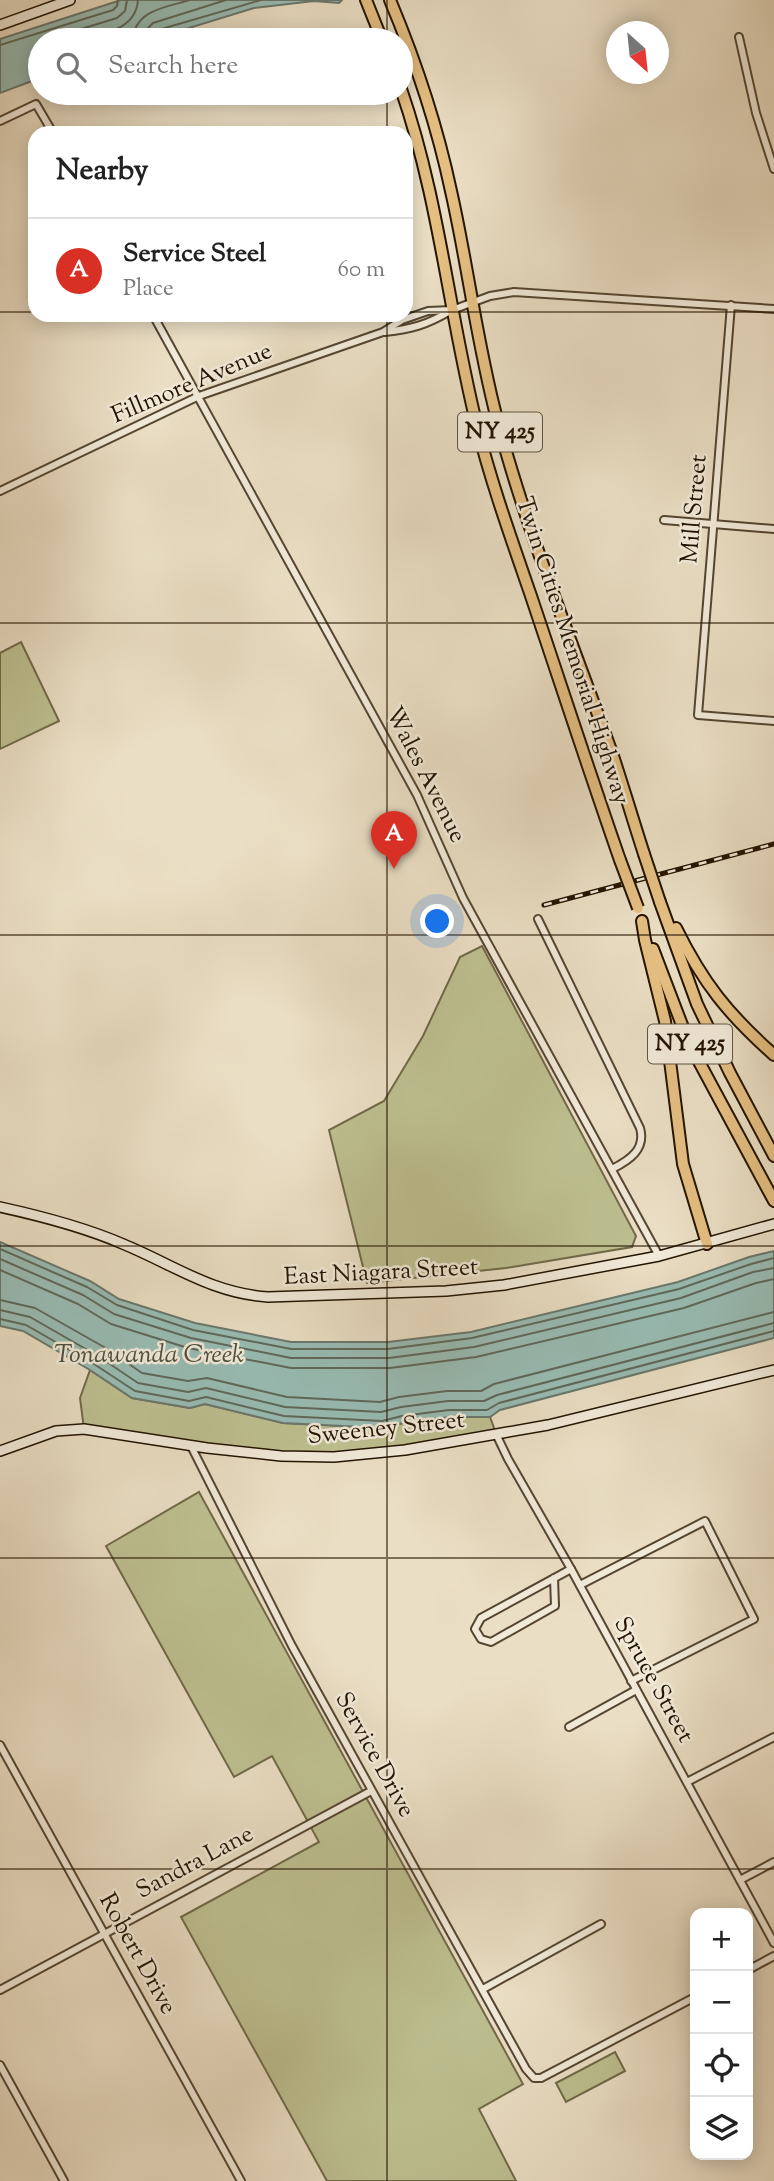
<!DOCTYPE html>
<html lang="en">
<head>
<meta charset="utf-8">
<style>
  :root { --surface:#fff; --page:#f6f6f6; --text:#222; --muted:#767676; --line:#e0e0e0; --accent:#d93025 }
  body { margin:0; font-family:"Sorts Mill Goudy",serif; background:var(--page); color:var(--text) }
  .controls { position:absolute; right:21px; bottom:21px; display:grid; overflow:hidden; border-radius:14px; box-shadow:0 4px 18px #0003 }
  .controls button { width:63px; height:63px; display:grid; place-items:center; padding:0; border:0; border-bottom:2px solid var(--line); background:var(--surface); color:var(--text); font:35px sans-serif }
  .compass { position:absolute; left:606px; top:21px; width:63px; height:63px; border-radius:50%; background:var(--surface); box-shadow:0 4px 18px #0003; rotate:153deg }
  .you { position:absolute; left:438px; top:922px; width:24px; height:24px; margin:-18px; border:5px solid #fff; border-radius:50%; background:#1a73e8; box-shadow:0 0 0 10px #1a73e833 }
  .badge { display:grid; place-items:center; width:46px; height:46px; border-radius:50%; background:var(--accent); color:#fff; font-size:23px; font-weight:700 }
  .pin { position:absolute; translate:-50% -58px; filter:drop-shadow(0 2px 4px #0008) }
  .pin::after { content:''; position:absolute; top:37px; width:24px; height:21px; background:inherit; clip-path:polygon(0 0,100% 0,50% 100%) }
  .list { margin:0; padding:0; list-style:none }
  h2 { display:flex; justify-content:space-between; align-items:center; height:91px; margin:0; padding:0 28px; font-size:30px }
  h2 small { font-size:23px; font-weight:400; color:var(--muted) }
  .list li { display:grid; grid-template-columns:46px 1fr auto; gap:21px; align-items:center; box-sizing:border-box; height:105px; padding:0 28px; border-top:2px solid var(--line) }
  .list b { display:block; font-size:26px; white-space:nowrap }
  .list p { margin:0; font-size:23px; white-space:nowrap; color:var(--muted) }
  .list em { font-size:23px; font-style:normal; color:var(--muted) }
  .icon { flex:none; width:38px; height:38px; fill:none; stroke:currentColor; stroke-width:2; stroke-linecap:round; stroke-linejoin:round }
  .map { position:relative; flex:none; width:774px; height:2181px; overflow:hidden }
  .search { position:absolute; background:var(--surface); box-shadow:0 4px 18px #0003; left:28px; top:28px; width:385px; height:77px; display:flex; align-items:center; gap:18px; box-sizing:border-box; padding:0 24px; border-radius:38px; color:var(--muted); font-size:26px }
  .panel { position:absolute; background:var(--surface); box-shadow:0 4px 18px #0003; left:28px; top:126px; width:385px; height:196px; border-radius:21px }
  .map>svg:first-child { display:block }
</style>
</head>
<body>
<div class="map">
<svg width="774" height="2181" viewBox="0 0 774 2181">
  <rect width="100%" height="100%" fill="#eadec4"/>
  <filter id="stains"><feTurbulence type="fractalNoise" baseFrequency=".00286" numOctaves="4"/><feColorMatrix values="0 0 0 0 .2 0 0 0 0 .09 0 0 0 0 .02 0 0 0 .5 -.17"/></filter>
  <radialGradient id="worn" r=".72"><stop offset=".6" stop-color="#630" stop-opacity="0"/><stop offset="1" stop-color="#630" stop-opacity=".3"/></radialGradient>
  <g fill="#bdbf90" stroke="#706948" stroke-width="2">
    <path d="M 21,642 L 59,721 L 0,749 L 0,653 Z"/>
    <path d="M 482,946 L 636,1236 L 632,1247 L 506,1268 L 367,1283 L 329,1130 L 384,1101 L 423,1036 L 460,957 Z"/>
    <path d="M 90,1370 L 132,1398 L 190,1408 L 205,1404 L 283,1423 L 383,1428 L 403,1423 L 450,1417 L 490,1417 L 497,1436 L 334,1457 L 207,1448 L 84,1429 L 80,1398 Z"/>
    <path d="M 199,1492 L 523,2084 L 479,2109 L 516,2181 L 327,2181 L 181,1917 L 319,1842 L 272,1756 L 234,1777 L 106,1546 Z"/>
    <path d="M 615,2052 L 625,2071 L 566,2102 L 556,2083 Z"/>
  </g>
  <g fill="#98bcb4" stroke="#69786c" stroke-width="2">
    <path d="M 121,0 L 342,0 L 339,3 L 314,1 L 254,8 L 150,40 L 40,40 L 40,78 L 0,93 L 0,39 Z"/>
    <path d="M 0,1242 L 90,1281 L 119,1299 L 195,1323 L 291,1342 L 388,1342 L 471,1332 L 678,1282 L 749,1257 L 774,1251 L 774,1338 L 500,1410 L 490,1417 L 450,1417 L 403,1423 L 383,1428 L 283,1423 L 205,1404 L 190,1408 L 132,1398 L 90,1370 L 23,1331 L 0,1326 Z"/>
  </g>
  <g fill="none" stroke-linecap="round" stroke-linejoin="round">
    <g stroke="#5e685a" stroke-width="2">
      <path d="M 45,40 L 117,18 L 125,11 L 127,0"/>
      <path d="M 80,40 C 104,33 136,30 138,0"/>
      <path d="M 133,40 C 134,10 167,7 190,0"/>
      <path d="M 143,40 L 146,30 L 153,23 L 226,0"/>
      <path d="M 152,40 L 153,34 L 158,30 L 261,0"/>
      <path d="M 0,45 L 113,10 L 117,6 L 118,0"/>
      <path d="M 0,1249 L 87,1287 L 117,1305 L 193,1330 L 291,1349 L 388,1349 L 472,1338 L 679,1289 L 751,1264 L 774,1258"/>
      <path d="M 0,1259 L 83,1295 L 114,1314 L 191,1338 L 291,1358 L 389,1358 L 474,1347 L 681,1298 L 753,1272 L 774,1268"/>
      <path d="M 0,1270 L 78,1304 L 111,1324 L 188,1348 L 291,1368 L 390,1368 L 476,1357 L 684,1308 L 756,1283 L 774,1279"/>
      <path d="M 0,1300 L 35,1308 L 104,1347 L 142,1373 L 188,1381 L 207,1378 L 287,1397 L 380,1402 L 399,1397 L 447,1391 L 481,1391 L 494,1384 L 774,1312"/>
      <path d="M 0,1310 L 30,1317 L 98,1356 L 138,1383 L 188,1392 L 206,1388 L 285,1407 L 381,1412 L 401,1407 L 448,1401 L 484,1401 L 497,1395 L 774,1323"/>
      <path d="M 0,1319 L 26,1325 L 94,1364 L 135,1391 L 189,1401 L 206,1397 L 284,1416 L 382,1421 L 402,1416 L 449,1410 L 487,1410 L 499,1403 L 774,1331"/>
    </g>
    <defs>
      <g id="street">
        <path d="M 739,37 L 756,113 L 774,169"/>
        <path d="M 0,121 L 36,104 L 53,133"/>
        <path d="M 731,305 L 698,715 L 774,721"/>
        <path d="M 153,315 L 417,795 L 463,898 L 659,1256"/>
        <path d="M 385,332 C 411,329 427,325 450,311"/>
        <path d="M 0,491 L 199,396 L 383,332 L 402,320 L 428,311 L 452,310 L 490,296 L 514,292 L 774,309"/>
        <path d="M 664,520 L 774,529"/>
        <path d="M 538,919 L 640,1128 C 646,1149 630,1160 612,1169"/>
        <path d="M 497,1436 L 508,1459 L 571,1569 L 774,1943"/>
        <path d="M 191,1446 L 292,1646 L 526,2069 L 534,2078 L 541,2078 L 695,1997"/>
        <path d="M 554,1578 L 555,1606 L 491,1642 L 481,1639 L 475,1629 L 481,1618 L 571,1569"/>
        <path d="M 580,1585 L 705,1521 L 754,1619 L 631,1681"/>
        <path d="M 569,1727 L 636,1690"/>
        <path d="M 0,1745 L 241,2181"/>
        <path d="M 687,1782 L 774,1737"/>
        <path d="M 740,1880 L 774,1862"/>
        <path d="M 748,1970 L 774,1956"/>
        <path d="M 483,1989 L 601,1924"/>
        <path d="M 0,1990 L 371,1791"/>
        <path d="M 0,2065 L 64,2181"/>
      </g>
      <g id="secondary">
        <path d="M 0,25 L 70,0"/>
        <path d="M 0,1207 C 41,1216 84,1227 123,1244 C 174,1265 211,1293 268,1297 L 446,1291 L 504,1285 L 659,1256 L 774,1224"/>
        <path d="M 0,1451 L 56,1431 L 84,1429 L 207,1448 L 281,1456 L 334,1457 L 405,1450 L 548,1425 L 774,1370"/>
      </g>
      <g id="primary">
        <path d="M 366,0 L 382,40"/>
        <path d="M 390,0 C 416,62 437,125 451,191 C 468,266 477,344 497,419 C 527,532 572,642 612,753 C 623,786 633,820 644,854"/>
        <path d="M 401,89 C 439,198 449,314 477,426 C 491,482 511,538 530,593 C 560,682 589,771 620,860"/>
        <path d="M 660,902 L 697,1004 L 730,1073 L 774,1156"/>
        <path d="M 642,921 L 645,940 L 665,1021 L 683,1164 L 707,1244"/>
        <path d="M 676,928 C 703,983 728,1014 774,1055"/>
        <path d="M 653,949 L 682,1025 L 697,1058 L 774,1201"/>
      </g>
    </defs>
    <use href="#street" stroke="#554631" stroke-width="10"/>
    <use href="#secondary" stroke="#231300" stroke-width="12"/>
    <use href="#primary" stroke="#231300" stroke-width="14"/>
    <use href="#street" stroke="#f1ead9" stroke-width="6"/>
    <use href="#secondary" stroke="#f1ead9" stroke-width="9"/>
    <use href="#primary" stroke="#e5bf82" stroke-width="10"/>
    <defs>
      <path id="rail" d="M 544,905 L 774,844"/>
    </defs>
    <use href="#rail" stroke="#231300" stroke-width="5"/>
    <use href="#rail" stroke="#f1ead9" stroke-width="2.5" stroke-dasharray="8" stroke-linecap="butt"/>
    <defs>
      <g id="primary-bridge">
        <path d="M 644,854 L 660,902"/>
        <path d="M 620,860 L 638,908"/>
      </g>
    </defs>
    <use href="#primary-bridge" stroke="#231300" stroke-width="14" stroke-linecap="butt"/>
    <use href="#primary-bridge" stroke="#e5bf82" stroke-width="10"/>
  </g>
  <path fill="none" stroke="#231300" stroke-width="2" stroke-opacity="0.55" d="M 387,0 L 387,40M 387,93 L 387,133M 0,312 L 35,312M 406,312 L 774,312M 387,315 L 387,2181M 0,623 L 774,623M 0,935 L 774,935M 0,1246 L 774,1246M 0,1558 L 774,1558M 0,1869 L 774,1869"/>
  <g text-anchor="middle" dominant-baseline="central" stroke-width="5" stroke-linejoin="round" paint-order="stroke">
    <g fill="#f1ead9" stroke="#615441" stroke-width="2">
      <rect x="458" y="412.5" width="84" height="39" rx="5"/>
      <rect x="648" y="1024.5" width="84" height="39" rx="5"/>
    </g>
    <g font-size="23" font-weight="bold" fill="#231300">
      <text x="500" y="432">NY 425</text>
      <text x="690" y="1044">NY 425</text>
    </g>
    <g font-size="24" fill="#231300" stroke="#f1ead9">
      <text transform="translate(192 384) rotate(-23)">Fillmore Avenue</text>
      <text transform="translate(695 509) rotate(-85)">Mill Street</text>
      <text transform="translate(572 651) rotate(72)">Twin Cities Memorial Highway</text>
      <text transform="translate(425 775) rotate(63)">Wales Avenue</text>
      <text transform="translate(381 1273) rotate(-3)">East Niagara Street</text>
      <text transform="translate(386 1429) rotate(-6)">Sweeney Street</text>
      <text transform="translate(653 1680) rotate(61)">Spruce Street</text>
      <text transform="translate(374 1755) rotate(61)">Service Drive</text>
      <text transform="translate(195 1863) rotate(-28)">Sandra Lane</text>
      <text transform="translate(137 1954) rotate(61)">Robert Drive</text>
    </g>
    <g font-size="26" font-style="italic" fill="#4c4e3f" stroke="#f1ead9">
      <text x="149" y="1355">Tonawanda Creek</text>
    </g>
  </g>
  <rect width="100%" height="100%" filter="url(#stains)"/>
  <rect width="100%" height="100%" fill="url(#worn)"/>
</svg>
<div class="controls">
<button>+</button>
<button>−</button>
<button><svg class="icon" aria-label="locate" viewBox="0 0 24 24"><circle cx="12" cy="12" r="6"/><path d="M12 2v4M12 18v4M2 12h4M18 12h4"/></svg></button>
<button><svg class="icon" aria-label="layers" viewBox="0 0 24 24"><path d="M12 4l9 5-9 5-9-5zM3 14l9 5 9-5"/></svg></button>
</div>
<svg class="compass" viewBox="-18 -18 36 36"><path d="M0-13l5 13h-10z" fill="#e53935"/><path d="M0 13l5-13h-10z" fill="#767676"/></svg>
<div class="you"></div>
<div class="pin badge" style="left:394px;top:869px">A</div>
<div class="search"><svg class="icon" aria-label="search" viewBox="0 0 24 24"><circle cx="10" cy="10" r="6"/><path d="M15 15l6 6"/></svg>Search here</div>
<section class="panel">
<h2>Nearby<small></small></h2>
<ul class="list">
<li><span class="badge">A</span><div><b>Service Steel</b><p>Place</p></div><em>60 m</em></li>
</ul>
</section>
</div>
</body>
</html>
